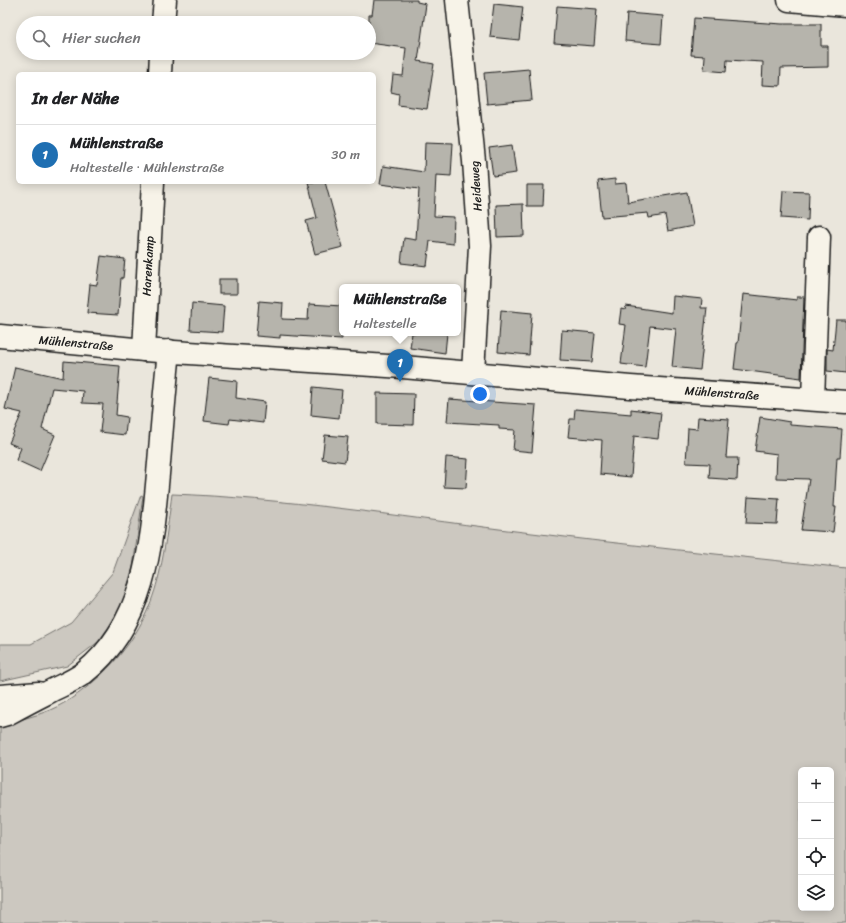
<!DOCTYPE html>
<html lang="de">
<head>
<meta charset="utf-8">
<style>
  :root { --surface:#fff; --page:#f2f2f2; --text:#202124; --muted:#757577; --line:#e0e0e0; --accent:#1f6fb2 }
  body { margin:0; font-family:Sriracha,sans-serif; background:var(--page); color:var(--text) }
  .controls { position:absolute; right:12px; bottom:12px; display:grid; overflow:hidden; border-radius:6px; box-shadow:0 2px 10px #0003 }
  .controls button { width:36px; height:36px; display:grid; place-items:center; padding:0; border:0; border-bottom:1px solid var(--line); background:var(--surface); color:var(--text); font:20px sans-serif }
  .you { position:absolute; left:480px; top:394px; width:14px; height:14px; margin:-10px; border:3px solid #fff; border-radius:50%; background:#1a73e8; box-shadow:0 0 0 6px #1a73e833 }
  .badge { display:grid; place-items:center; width:26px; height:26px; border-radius:50%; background:var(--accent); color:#fff; font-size:13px; font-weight:700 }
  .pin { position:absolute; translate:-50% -33px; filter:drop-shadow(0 1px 2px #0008) }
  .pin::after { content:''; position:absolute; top:21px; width:14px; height:12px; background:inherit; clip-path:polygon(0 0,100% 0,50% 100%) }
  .popup { position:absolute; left:339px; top:284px; width:122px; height:52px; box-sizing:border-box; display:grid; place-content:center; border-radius:6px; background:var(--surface); filter:drop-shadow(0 1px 3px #0005); font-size:13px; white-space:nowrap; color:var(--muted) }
  .popup b { font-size:15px; color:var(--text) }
  .popup::after { content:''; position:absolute; left:50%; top:100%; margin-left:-8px; border:8px solid transparent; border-top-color:var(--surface) }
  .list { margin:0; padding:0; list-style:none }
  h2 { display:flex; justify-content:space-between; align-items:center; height:52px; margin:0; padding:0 16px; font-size:17px }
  h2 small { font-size:13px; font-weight:400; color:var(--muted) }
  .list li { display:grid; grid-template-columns:26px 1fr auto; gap:12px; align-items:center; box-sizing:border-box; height:60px; padding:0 16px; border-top:1px solid var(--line) }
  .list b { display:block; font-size:15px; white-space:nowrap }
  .list p { margin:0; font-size:13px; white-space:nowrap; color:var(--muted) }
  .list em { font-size:13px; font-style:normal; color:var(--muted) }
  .icon { flex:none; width:22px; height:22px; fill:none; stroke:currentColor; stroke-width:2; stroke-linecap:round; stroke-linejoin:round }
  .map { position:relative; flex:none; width:846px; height:923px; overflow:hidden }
  .search { position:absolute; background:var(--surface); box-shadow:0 2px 10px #0003; left:16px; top:16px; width:360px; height:44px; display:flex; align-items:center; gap:10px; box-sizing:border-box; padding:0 14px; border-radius:22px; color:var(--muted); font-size:15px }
  .panel { position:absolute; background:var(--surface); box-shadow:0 2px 10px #0003; left:16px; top:72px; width:360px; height:112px; border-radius:6px }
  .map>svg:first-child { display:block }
</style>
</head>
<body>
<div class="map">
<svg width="846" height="923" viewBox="0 0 846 923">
  <rect width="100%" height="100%" fill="#eae6dc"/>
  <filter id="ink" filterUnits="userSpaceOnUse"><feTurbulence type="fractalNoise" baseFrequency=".025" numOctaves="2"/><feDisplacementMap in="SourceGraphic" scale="8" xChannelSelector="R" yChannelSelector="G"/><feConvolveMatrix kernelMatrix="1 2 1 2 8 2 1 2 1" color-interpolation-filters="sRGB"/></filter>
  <g filter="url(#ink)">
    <g fill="#ccc8c0" stroke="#74726e" fill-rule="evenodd">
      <path d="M 172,494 C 283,498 396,516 507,530 C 620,544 733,556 846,568 L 846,923 L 0,923 L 0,726 C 16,720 34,717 50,710 C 69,702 87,688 102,674 C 159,619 162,567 172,494 ZM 801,770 L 831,770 L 831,908 L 801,908 Z"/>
      <path d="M 141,495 L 143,496 L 133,567 L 120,611 L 98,642 L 67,666 L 0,681 L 0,644 L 31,644 L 71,622 L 113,572 Z"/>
    </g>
    <g fill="#b6b4ac" stroke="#1c1c1c">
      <path d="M 374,0 L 417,0 L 417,2 L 426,4 L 418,61 L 434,64 L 427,109 L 398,105 L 399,94 L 391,92 L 393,75 L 403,76 L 406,48 L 369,43 L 369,15 L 372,15 Z"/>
      <path d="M 494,4 L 523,7 L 519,40 L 490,37 Z"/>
      <path d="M 557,6 L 597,9 L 594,46 L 554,43 Z"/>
      <path d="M 627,13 L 663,16 L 661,44 L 625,41 Z"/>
      <path d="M 694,18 L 782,24 L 821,24 L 821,46 L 828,46 L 828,67 L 781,68 L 780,86 L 762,85 L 763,62 L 727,60 L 726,72 L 704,70 L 705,56 L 691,55 Z"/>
      <path d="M 529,69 L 532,100 L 487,104 L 484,73 Z"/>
      <path d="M 425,142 L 453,143 L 451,176 L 436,175 L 434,216 L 454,217 L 453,244 L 430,241 L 427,266 L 401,263 L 404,238 L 416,240 L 419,189 L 380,184 L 383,166 L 424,172 Z"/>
      <path d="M 512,145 L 516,173 L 493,176 L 489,148 Z"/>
      <path d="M 615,179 L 615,184 L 626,183 L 628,202 L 687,192 L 693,226 L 668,231 L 665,215 L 649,218 L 648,213 L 602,217 L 598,181 Z"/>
      <path d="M 308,182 L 325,182 L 343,247 L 315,254 L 306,221 L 317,218 Z"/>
      <path d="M 527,185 L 544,185 L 543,206 L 527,206 Z"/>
      <path d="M 783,191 L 809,192 L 808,220 L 781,218 Z"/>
      <path d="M 523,204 L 524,236 L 497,237 L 496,205 Z"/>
      <path d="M 101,256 L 125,259 L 123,278 L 121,278 L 118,315 L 87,313 L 90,284 L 97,285 Z"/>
      <rect x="219" y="279" width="18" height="15"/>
      <path d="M 743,294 L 797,300 L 797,297 L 804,297 L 801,378 L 734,369 L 737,343 L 738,343 Z"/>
      <path d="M 673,296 L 702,299 L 701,308 L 707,308 L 700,370 L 672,367 L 676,329 L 650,326 L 645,367 L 621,364 L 626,325 L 619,324 L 621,309 L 625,310 L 626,306 L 672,313 Z"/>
      <path d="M 259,301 L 283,303 L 282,319 L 308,320 L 309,304 L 342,306 L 342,339 L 280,335 L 280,338 L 256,336 Z"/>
      <path d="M 192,303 L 224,306 L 222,332 L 190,330 Z"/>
      <path d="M 501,310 L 532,313 L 529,355 L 498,352 Z"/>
      <path d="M 836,320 L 846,320 L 846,373 L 827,371 L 827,349 L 833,350 Z"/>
      <path d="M 562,330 L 595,333 L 592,362 L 560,360 Z"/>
      <path d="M 412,333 L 447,333 L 445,353 L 410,348 Z"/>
      <path d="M 64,361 L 120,366 L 116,415 L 127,417 L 125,435 L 100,432 L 103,404 L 82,403 L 83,391 L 52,388 L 42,429 L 55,435 L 40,471 L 16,460 L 21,448 L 9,443 L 22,413 L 5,409 L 15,367 L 63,378 Z"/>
      <path d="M 209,378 L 237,381 L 236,398 L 265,402 L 263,423 L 230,419 L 229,424 L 204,421 Z"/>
      <path d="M 313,387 L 342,390 L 339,418 L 311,415 Z"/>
      <path d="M 377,393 L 414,394 L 413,425 L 377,424 Z"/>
      <path d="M 449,399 L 536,405 L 532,452 L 513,450 L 515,430 L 499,429 L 499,425 L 447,422 Z"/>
      <path d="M 575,409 L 631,414 L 631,409 L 661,413 L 658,439 L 634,436 L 631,477 L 600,474 L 602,440 L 568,437 L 570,419 L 574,419 Z"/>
      <path d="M 698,417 L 729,419 L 726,458 L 738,458 L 737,480 L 709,478 L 710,464 L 686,463 L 688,428 L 697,429 Z"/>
      <path d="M 760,417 L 790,422 L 790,425 L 842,429 L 840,457 L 837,457 L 834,507 L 836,507 L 833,532 L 801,530 L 809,479 L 776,478 L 777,454 L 755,451 Z"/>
      <path d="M 325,435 L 348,437 L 345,462 L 322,459 Z"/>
      <path d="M 446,457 L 468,459 L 466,488 L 444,487 Z"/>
      <path d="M 748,497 L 779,499 L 777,524 L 746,523 Z"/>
    </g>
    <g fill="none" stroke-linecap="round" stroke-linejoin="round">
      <defs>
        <g id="minor">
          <path d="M 457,0 L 474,161 L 480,246 L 473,373"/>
          <path d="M 789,0 L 846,5"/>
          <path d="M 163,23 L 165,0"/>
          <path d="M 160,74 L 161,53"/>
          <path d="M 0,336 L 144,350 L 403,367 L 630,387 L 846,402"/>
          <path d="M 144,350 L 153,182"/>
          <path d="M 813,399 L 819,237"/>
        </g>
        <g id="highway">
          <path d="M 0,696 L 39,693"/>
          <path d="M 0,716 L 7,714 C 20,707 33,700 47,693 C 59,686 72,682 84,673 C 148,622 152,538 159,463 C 162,426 165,388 169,351"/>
        </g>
      </defs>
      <use href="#minor" stroke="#1c1c1c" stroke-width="25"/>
      <use href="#highway" stroke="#1c1c1c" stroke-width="25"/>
      <use href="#minor" stroke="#f7f3e8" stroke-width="22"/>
      <use href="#highway" stroke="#f7f3e8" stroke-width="22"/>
    </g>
  </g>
  <g text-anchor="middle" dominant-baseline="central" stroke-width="4" stroke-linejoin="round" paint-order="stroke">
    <g font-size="12" fill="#1c1c1c" stroke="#f7f3e8">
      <text transform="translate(476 186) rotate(-94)">Heideweg</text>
      <text transform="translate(148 266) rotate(-87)">Harenkamp</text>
      <text transform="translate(76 343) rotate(5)">Mühlenstraße</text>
      <text transform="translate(722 393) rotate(4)">Mühlenstraße</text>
    </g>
  </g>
</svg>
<div class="controls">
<button>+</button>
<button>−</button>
<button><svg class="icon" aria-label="locate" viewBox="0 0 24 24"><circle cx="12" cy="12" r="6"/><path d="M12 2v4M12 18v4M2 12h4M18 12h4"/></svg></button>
<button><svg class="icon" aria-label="layers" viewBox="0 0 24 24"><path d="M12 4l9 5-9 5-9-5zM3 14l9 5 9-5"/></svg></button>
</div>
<div class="you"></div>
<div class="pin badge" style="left:400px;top:382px">1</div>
<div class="popup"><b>Mühlenstraße</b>Haltestelle</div>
<div class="search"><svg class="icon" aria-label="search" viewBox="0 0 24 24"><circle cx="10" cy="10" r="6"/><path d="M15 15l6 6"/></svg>Hier suchen</div>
<section class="panel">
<h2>In der Nähe<small></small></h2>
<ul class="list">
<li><span class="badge">1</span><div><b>Mühlenstraße</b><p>Haltestelle · Mühlenstraße</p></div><em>30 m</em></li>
</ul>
</section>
</div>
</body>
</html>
